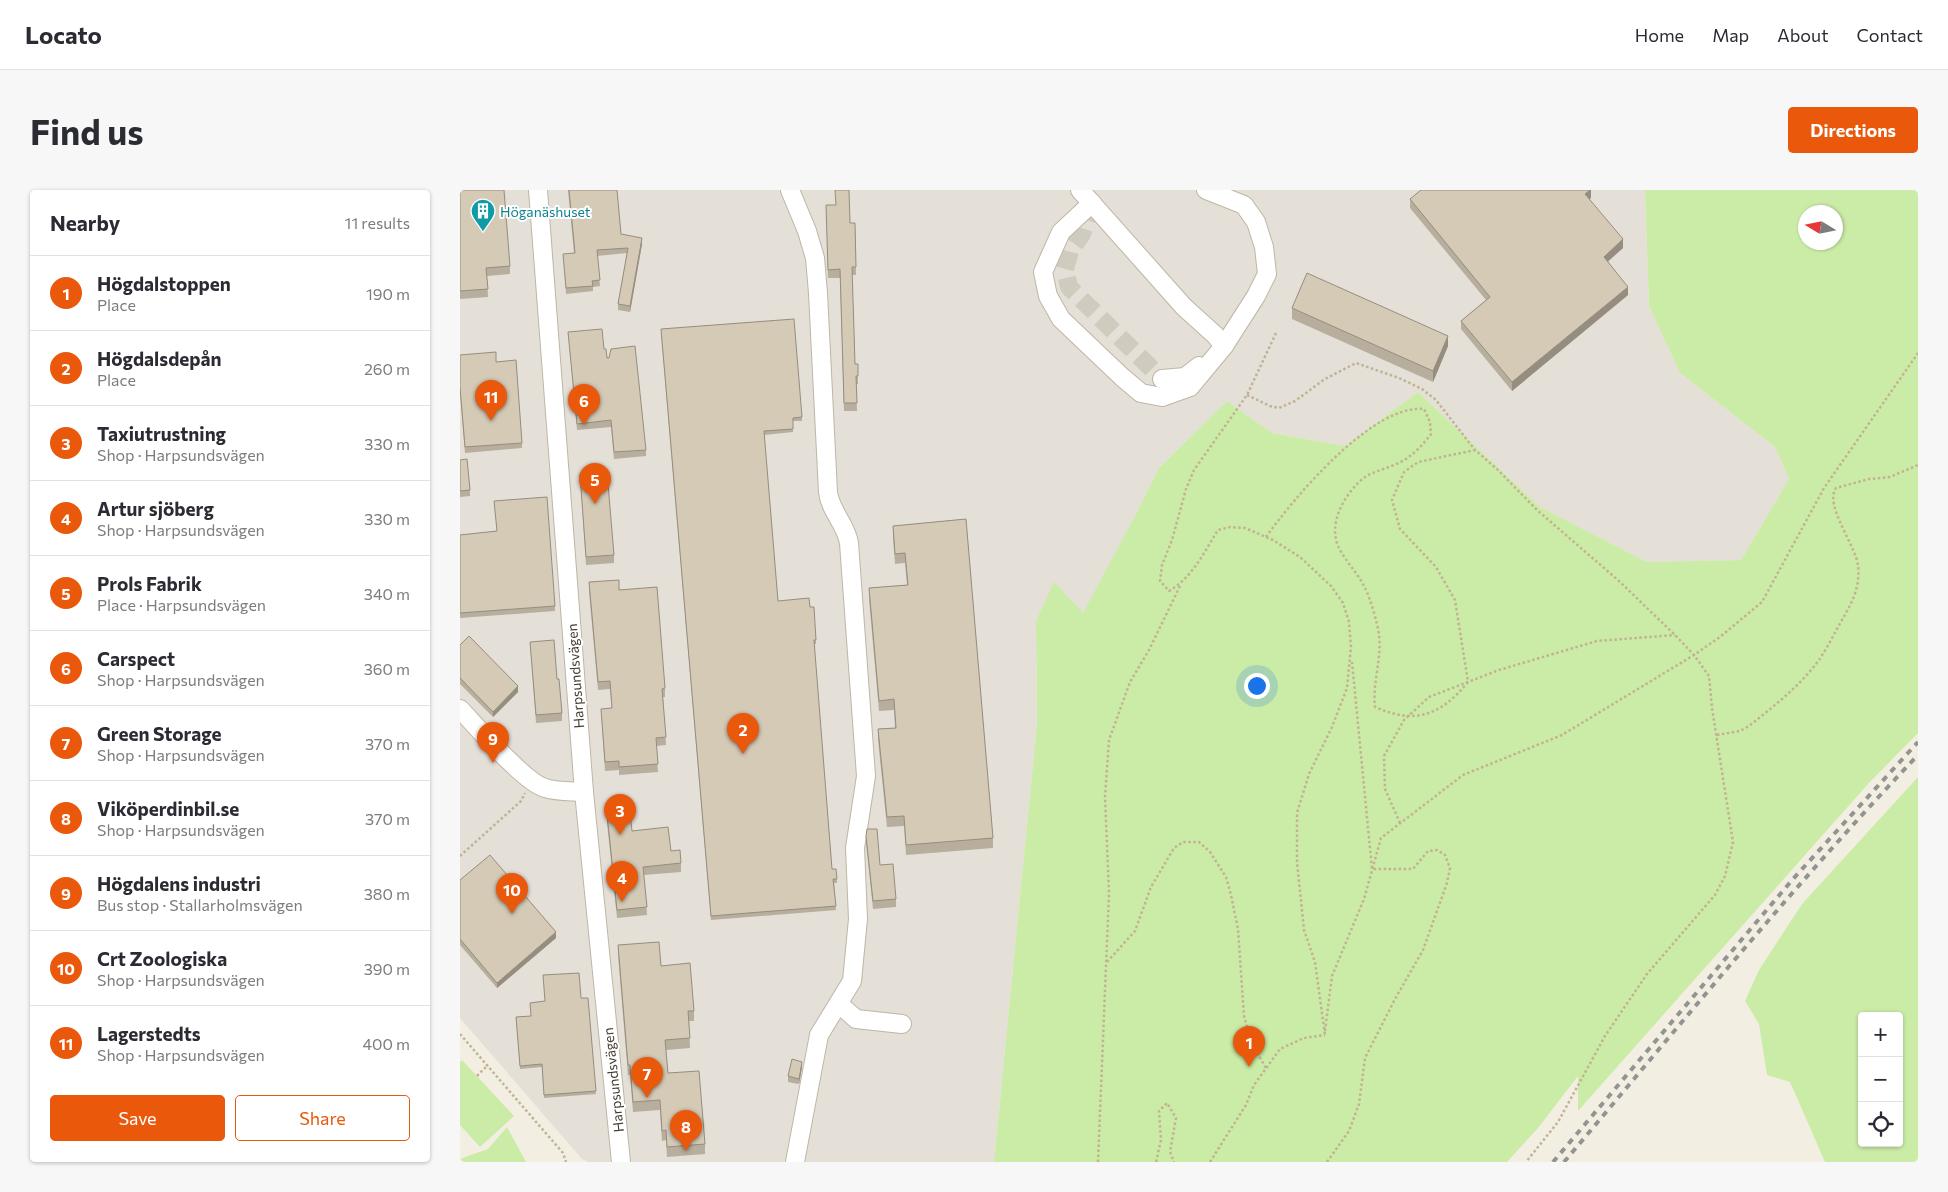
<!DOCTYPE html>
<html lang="en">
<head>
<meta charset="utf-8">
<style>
  :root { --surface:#fff; --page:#f7f7f7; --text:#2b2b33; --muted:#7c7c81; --line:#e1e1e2; --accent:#ea580c }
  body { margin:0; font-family:Commissioner,sans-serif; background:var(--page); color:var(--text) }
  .controls { position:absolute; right:15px; bottom:15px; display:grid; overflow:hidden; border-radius:5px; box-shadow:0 1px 4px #0004 }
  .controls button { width:45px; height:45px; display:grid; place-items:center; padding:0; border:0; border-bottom:1px solid var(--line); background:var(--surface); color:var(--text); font:25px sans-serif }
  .compass { position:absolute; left:1338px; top:15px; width:45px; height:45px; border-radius:50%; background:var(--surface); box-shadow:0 1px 4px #0004; rotate:280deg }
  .you { position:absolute; left:796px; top:495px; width:18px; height:18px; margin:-12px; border:4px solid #fff; border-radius:50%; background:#1a73e8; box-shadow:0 0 0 8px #1a73e833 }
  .badge { display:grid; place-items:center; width:32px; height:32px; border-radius:50%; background:var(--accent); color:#fff; font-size:16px; font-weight:700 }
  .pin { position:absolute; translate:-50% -41px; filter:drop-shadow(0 1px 2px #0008) }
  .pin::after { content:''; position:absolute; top:26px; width:18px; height:15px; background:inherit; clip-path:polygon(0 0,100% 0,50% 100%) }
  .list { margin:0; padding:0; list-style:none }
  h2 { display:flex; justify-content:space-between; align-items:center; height:65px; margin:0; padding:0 20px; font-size:21px }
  h2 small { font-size:16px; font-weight:400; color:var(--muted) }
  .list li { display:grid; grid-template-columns:32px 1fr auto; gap:15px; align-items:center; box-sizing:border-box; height:75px; padding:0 20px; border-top:1px solid var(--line) }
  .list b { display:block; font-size:19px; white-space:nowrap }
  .list p { margin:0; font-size:16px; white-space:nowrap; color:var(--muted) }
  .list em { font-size:16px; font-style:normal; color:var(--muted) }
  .actions { display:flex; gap:10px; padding:15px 20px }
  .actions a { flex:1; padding:11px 0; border:1px solid var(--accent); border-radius:5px; text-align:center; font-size:18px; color:var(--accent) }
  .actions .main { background:var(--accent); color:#fff }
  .icon { flex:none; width:28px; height:28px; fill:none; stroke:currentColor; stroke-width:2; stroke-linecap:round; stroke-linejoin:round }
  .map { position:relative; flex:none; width:1458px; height:972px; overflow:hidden; border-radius:5px }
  header { display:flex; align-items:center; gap:30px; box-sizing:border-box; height:70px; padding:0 25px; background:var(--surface); border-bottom:1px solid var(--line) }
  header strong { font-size:24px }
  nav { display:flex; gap:28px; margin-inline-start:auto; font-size:18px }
  .intro { display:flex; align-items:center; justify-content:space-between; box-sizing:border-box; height:120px; padding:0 30px }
  h1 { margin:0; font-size:35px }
  .button { padding:12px 22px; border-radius:5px; background:var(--accent); color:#fff; font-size:18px; font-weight:700 }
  main { display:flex; gap:30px; padding:0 30px }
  aside { flex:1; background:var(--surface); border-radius:5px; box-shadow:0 1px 4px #0004 }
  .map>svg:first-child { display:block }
</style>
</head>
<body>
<header>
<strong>Locato</strong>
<nav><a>Home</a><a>Map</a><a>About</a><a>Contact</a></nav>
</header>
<div class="intro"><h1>Find us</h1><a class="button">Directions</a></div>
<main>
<aside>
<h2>Nearby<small>11 results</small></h2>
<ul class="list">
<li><span class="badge">1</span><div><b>Högdalstoppen</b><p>Place</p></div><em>190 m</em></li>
<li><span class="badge">2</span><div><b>Högdalsdepån</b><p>Place</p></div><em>260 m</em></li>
<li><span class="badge">3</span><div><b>Taxiutrustning</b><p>Shop · Harpsundsvägen</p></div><em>330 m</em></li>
<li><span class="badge">4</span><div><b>Artur sjöberg</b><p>Shop · Harpsundsvägen</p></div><em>330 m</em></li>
<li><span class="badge">5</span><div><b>Prols Fabrik</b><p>Place · Harpsundsvägen</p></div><em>340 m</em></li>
<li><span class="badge">6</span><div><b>Carspect</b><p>Shop · Harpsundsvägen</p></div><em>360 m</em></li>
<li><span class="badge">7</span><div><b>Green Storage</b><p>Shop · Harpsundsvägen</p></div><em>370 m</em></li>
<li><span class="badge">8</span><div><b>Viköperdinbil.se</b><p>Shop · Harpsundsvägen</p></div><em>370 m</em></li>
<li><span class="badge">9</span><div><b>Högdalens industri</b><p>Bus stop · Stallarholmsvägen</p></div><em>380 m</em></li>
<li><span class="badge">10</span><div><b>Crt Zoologiska</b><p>Shop · Harpsundsvägen</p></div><em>390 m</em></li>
<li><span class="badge">11</span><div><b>Lagerstedts</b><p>Shop · Harpsundsvägen</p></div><em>400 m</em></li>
</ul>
<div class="actions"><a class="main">Save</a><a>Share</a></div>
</aside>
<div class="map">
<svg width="1458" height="972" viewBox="0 0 1458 972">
  <rect width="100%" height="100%" fill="#f3eee2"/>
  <path fill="#e4dfd7" d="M 0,0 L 1185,0 L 1189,116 L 1220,183 L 1315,257 L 1329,289 L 1281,370 L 1187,372 L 1080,317 L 958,202 L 885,256 L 812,243 L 767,211 L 699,278 L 676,324 L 623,424 L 576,431 L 577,533 L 534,972 L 129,972 L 122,969 L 0,828 Z"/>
  <g fill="#cbeca6" fill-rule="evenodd">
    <path d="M 1185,0 L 1458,0 L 1458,543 L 1408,594 L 1118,921 L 1118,886 L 1078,938 L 1047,972 L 534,972 L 577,533 L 576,431 L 594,392 L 623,423 L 676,324 L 699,278 L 767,211 L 812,243 L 885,256 L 958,202 L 1080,317 L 1187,372 L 1281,370 L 1329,289 L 1315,257 L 1220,183 L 1189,116 ZM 1346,22 L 1376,22 L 1376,52 L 1346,52 Z"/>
    <path d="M 1458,587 L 1458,972 L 1365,972 L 1330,892 L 1307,885 L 1299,834 L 1285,811 L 1299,780 L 1342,714 ZM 1402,826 L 1439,826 L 1439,953 L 1402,953 Z"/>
    <path d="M 2,870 L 54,926 L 20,957 L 0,935 L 0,872 Z"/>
    <path d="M 47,937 L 66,972 L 0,972 L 0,969 L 28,959 Z"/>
  </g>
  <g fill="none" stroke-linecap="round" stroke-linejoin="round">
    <path stroke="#d0cbbf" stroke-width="18" stroke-dasharray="18 9" stroke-linecap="butt" d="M 632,13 L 622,44 L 610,61 L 605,79 L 609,97 L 702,189"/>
    <defs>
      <g id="minor">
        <path d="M 78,0 L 124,602 L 161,972"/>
        <path d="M 330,0 L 347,41 L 355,68 L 358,103 L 368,302 C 370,321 386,334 389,353 L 406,586 L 395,658 L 398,729 L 392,791 L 359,845 L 335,972"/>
        <path d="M 620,0 L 724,117 L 755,145 L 764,156"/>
        <path d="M 632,13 L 601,42 L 583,82 L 588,106 L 601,129 L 662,187 L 681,203 L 702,207 L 730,197 L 764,156 L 796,106 L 807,84 L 804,57 L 796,32 L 784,15 L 746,0"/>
        <path d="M 702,189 L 725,187 L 739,176"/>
        <path d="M 0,519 C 17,537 64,592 85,598 C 97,602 112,601 124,602"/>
        <path d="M 379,814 L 396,829 L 442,834"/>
      </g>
    </defs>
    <use href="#minor" stroke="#bfb6a4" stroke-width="20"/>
    <g stroke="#c2b294" stroke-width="2.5" stroke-dasharray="2.5 2.5" stroke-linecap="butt">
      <path d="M 816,143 L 787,205 L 734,280 L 726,299 L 712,350 L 702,375 L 700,391 L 709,401 C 733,387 744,362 758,340 L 770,337 L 785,338 L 813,350 L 840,367 L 871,396 L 883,413 L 889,432 L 891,457 L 887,498 L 872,537 L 849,584 L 837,623 L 837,672 L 844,740 L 855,772 L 865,845"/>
      <path d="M 787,205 L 810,216 L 819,218 L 835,211 L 865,189 L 896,173 L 939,188 L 962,199 L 976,210 L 1015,260 L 1037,279 L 1077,320 L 1159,391 L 1215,445 L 1234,465 L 1249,486 L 1252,518 L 1273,652 L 1265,686 L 1255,705 L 1187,784 L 1145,846 L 1098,932 L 1066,972"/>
      <path d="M 806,347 C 834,308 912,214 964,219 L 970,232 L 971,244 C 961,257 950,269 934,275 C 920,281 908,282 897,294 C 882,310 869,334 878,356 C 885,371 898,383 905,398 C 910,407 918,435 919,445 C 922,470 912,493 915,517 C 956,535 981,525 1008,492 L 995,410 L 976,377 L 940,339 L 932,310 L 944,282 L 958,272 L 1015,260"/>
      <path d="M 1257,545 L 1280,541 L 1289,536 C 1314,516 1340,496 1359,470 C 1366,460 1372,448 1378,437 C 1389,418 1401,399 1398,376 C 1396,355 1364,316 1376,298 L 1409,289 L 1430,287 L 1458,275"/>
      <path d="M 940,633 L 925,599 L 924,566 L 944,530 L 969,507 L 1039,480 L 1137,451 L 1215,445"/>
      <path d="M 0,666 L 61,611 L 65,603"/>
      <path d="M 647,772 L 675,741 L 691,697 L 714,658 L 723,652 L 739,652 L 750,662 L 766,687 L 771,705 L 778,739 L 784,826 L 792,854 L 806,878"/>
      <path d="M 865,841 L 872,786 L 904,709 L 921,648 L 1003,585 L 1102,545 L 1234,465 L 1260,447 L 1302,412 L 1364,298 L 1458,163"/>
      <path d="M 0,844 L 103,963 L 106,972"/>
      <path d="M 17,886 L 28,875"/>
      <path d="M 638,972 L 649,703 L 645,607 L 649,550 L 670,492 L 689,460 L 720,396"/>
      <path d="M 696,972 L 701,950 L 699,921 L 707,913 L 716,928 L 710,962 L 714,972"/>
      <path d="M 750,972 L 786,915 L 794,895 L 820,859 L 844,848 L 865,845"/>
      <path d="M 867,972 L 889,941 L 899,914 L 905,868 L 935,809 L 963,760 L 987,693 L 990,678 L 985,665 L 977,660 L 968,661 L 953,679 L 912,679 L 892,472"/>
    </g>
    <use href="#minor" stroke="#fff" stroke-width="18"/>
    <g stroke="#939393" stroke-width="4" stroke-dasharray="6 6" stroke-linecap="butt">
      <path d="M 1093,972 L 1333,689 L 1458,552"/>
      <path d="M 1104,972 C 1220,835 1334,695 1458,565"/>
    </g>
  </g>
  <g fill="#b7ae9d">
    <path d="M 0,0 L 50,76 L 50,84 L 27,86 L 28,107 L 0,109 Z"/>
    <path d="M 108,0 L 157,0 L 161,44 L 182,54 L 170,122 L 158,120 L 158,114 L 167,63 L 137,66 L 140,96 L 133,97 L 133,101 L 106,104 L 103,64 L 114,63 Z"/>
    <path d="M 1131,0 L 1131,8 L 1129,9 L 1163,58 L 1148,71 L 1168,105 L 1052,201 L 1001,139 L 1001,131 L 1026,110 L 950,18 L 950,9 Z"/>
    <path d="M 366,15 L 390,33 L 395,33 L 396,85 L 392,85 L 395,174 L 398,174 L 398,194 L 396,194 L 397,221 L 384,221 L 380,88 L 368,88 Z"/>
    <path d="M 832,118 L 988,156 L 973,192 L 832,129 Z"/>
    <path d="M 108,142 L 144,159 L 186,260 L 186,266 L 154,269 L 151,237 L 117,240 Z"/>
    <path d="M 201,143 L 342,227 L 342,231 L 333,231 L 333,242 L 304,245 L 318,411 L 350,417 L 356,450 L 356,454 L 354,454 L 372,679 L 377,689 L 377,693 L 374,693 L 376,720 L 251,730 Z"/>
    <path d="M 0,165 L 36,172 L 62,253 L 62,258 L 5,263 L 0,203 Z"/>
    <path d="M 0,270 L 10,300 L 10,306 L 0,307 Z"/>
    <path d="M 120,284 L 154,365 L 154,373 L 126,375 Z"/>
    <path d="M 34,311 L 95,416 L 95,421 L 0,428 L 0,345 L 37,341 Z"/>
    <path d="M 506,329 L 533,648 L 533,658 L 446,665 L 444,636 L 427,637 L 418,550 L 418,539 L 435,538 L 434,520 L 419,521 L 409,409 L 409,398 L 447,395 L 445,373 L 435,374 L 433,347 L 433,336 Z"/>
    <path d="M 129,392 L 159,400 L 205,498 L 205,507 L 203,507 L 206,555 L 196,556 L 198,582 L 159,585 L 159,580 L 145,581 L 141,519 L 152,518 L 150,499 L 138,500 L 129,401 Z"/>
    <path d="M 70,452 L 97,489 L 102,523 L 102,531 L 76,533 Z"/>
    <path d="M 0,455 L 58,502 L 33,527 L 0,494 Z"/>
    <path d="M 147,624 L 172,641 L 211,661 L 221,673 L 221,682 L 184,685 L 187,725 L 157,728 L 147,633 Z"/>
    <path d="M 406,646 L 436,709 L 436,717 L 413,719 L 406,653 Z"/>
    <path d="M 0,690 L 96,748 L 37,798 L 0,755 Z"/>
    <path d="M 158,755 L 201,776 L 234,821 L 234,831 L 229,831 L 230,858 L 206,860 L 208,883 L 245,954 L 245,964 L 207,967 L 206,950 L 202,951 L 200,920 L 173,922 L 170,885 L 168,885 L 158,765 Z"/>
    <path d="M 121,808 L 136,904 L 84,908 L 82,877 L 60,879 L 56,827 L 71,826 Z"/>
    <path d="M 342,877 L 339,894 L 328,892 L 328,886 Z"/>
  </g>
  <g fill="#958d7f">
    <path d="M 1130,0 L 1131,0 L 1131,8 L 1125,12 L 1125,4 Z"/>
    <path d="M 182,48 L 182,54 L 170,122 L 170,116 Z"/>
    <path d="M 1163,49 L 1163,58 L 1144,75 L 1144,67 Z"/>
    <path d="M 1168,97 L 1168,105 L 1052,201 L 1052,192 Z"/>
    <path d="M 988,146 L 988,156 L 973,192 L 973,181 Z"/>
    <path d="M 58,496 L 58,502 L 33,527 L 33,522 Z"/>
    <path d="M 96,742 L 96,748 L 37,798 L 37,793 Z"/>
    <path d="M 342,872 L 342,877 L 339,894 L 339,889 Z"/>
  </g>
  <g fill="#d5cab6" stroke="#958d7f">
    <path d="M 0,0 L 44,0 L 50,76 L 26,78 L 28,99 L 0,101 Z"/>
    <path d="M 109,0 L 157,0 L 161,44 L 182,48 L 170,116 L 158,114 L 168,58 L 137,60 L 140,90 L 132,91 L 133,96 L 106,98 L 103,64 L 115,63 Z"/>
    <path d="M 375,0 L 389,0 L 390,33 L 395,33 L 396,77 L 392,77 L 395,174 L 398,174 L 398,186 L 396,186 L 397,213 L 384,213 L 380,79 L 368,80 L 366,15 L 376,15 Z"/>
    <path d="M 961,0 L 1130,0 L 1125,4 L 1163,49 L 1144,67 L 1168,97 L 1052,192 L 1001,131 L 1030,107 L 950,9 Z"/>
    <path d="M 847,83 L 988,146 L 973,181 L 832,118 Z"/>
    <path d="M 334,129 L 342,227 L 333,228 L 333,239 L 304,241 L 318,411 L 349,408 L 350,417 L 354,417 L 356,450 L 354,450 L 372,679 L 376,679 L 377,689 L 373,689 L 376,716 L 251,726 L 201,139 Z"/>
    <path d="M 142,139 L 144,159 L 146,159 L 147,168 L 149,168 L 151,159 L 175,156 L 186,260 L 154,262 L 151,230 L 117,234 L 108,142 Z"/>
    <path d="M 36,162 L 36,172 L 56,170 L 62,253 L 5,257 L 0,197 L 0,165 Z"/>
    <path d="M 7,269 L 10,300 L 0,301 L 0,270 Z"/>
    <path d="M 147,282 L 154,365 L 126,367 L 120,284 Z"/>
    <path d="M 87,307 L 95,416 L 0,423 L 0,345 L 37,341 L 34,311 Z"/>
    <path d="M 506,329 L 533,648 L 446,655 L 444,626 L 427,627 L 418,539 L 436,538 L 434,509 L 419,511 L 409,398 L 448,395 L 445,363 L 435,364 L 433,336 Z"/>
    <path d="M 159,390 L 159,400 L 197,397 L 205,498 L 202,499 L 206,547 L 196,548 L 198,574 L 159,577 L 159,571 L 145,572 L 141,519 L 152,518 L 150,491 L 138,492 L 129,392 Z"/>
    <path d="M 9,446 L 58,496 L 33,522 L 0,488 L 0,455 Z"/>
    <path d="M 94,450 L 97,489 L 99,489 L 102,523 L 76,525 L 70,452 Z"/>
    <path d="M 170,622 L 172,641 L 208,637 L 211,661 L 220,660 L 221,673 L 183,677 L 187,717 L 157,720 L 147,624 Z"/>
    <path d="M 407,639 L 417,639 L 420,675 L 433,674 L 436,709 L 413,711 L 406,646 Z"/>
    <path d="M 30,665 L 96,742 L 37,793 L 0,749 L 0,690 Z"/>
    <path d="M 199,752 L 201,776 L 230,773 L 234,821 L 228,821 L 230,848 L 205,850 L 208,883 L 239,881 L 245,954 L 207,957 L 206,940 L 202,941 L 200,910 L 173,912 L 170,875 L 168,875 L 158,755 Z"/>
    <path d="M 119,783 L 121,808 L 128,808 L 136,901 L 84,905 L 82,874 L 60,876 L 56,827 L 71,826 L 70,813 L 85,811 L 83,785 Z"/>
    <path d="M 332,869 L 342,872 L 339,889 L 328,886 Z"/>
  </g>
  <defs>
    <symbol id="building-pin" viewBox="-11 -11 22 30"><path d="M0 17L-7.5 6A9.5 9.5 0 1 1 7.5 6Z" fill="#0f9aa8" stroke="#fff"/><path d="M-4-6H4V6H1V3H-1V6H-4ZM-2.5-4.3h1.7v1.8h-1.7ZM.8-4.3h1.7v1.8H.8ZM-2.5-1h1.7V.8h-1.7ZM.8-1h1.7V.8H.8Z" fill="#fff"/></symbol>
  </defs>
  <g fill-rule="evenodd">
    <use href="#building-pin" x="9" y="7" width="28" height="38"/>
  </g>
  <g text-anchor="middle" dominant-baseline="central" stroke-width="4" stroke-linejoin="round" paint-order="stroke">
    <g font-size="14" fill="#0d838f" stroke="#fff" text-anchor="start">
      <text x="40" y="21">Höganäshuset</text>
    </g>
    <g font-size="14" fill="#453e32" stroke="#fff">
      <text transform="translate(115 486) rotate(-94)">Harpsundsvägen</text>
      <text transform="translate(153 890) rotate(-96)">Harpsundsvägen</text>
    </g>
  </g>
</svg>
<div class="controls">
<button>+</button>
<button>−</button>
<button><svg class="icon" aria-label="locate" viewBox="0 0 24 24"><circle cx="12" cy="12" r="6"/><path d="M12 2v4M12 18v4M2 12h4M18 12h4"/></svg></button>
</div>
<svg class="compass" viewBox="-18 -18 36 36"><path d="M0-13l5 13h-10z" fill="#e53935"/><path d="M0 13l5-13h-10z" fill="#7c7c81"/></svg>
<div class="you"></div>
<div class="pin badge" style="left:789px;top:877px">1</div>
<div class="pin badge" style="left:283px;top:564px">2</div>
<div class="pin badge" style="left:160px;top:645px">3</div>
<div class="pin badge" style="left:162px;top:712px">4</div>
<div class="pin badge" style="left:135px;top:314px">5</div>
<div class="pin badge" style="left:124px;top:235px">6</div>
<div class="pin badge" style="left:187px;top:908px">7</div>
<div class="pin badge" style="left:226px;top:961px">8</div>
<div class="pin badge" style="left:33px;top:573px">9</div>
<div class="pin badge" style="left:52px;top:724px">10</div>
<div class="pin badge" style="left:31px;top:231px">11</div>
</div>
</main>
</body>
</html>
